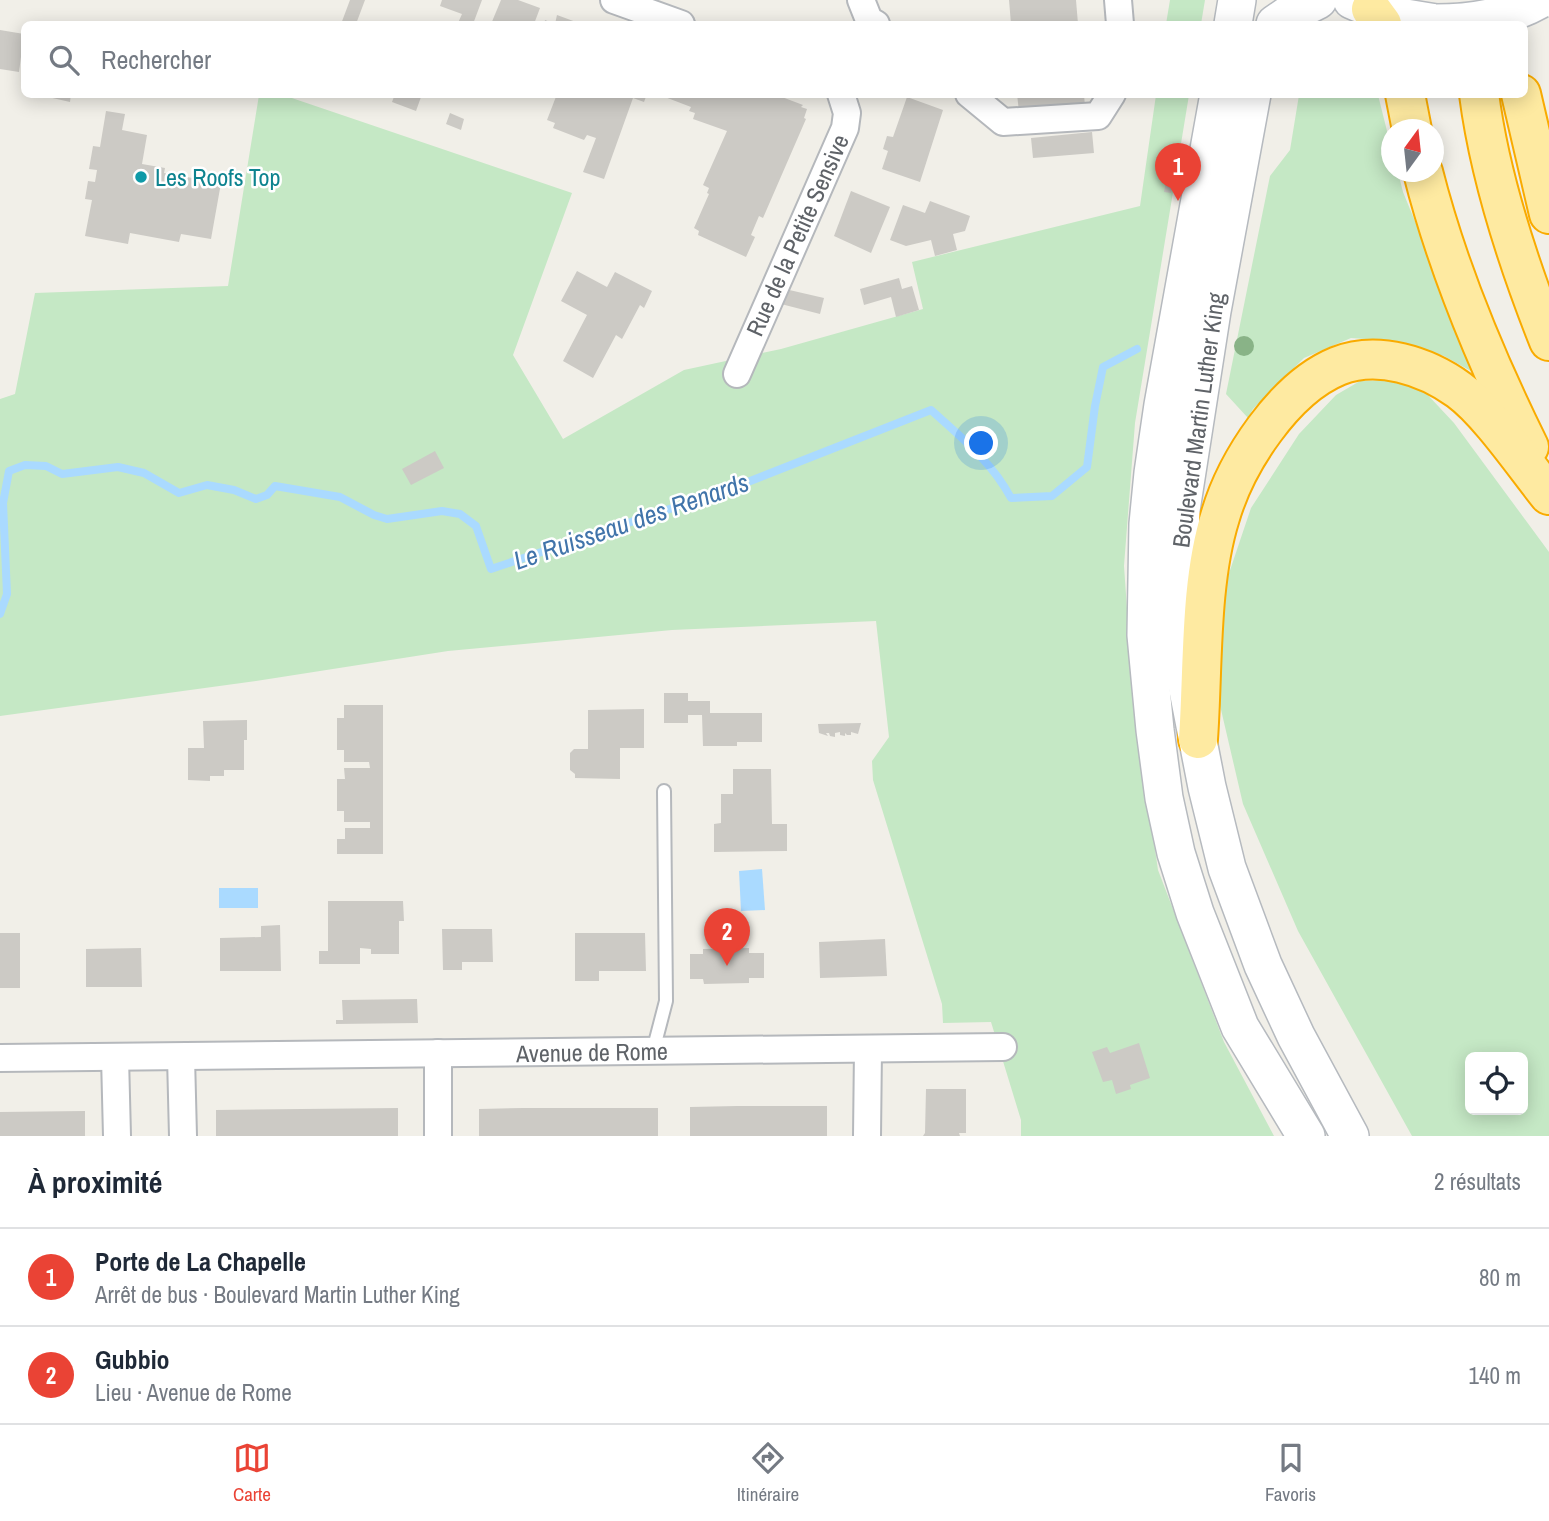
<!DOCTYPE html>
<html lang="fr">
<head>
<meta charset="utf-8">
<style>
  :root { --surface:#fff; --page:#f2f2f3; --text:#1f2937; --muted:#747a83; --line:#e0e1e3; --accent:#ea4335 }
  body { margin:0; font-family:"Archivo Narrow",sans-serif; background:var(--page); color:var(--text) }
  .controls { position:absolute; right:21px; bottom:21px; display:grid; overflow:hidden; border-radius:10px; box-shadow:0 4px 18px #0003 }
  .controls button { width:63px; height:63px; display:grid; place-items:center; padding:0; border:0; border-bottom:2px solid var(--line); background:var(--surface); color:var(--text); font:35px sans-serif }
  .compass { position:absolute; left:1381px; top:119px; width:63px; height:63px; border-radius:50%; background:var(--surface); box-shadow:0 4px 18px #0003; rotate:15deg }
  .you { position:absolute; left:982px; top:444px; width:24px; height:24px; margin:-18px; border:5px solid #fff; border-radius:50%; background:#1a73e8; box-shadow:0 0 0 10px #1a73e833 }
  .badge { display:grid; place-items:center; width:46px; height:46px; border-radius:50%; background:var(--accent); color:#fff; font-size:23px; font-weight:700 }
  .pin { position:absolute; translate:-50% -58px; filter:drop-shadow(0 2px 4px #0008) }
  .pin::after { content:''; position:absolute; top:37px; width:24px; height:21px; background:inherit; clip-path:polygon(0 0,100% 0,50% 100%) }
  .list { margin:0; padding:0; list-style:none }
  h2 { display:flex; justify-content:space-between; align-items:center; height:91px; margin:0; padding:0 28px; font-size:30px }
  h2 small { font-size:23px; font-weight:400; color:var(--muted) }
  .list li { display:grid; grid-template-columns:46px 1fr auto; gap:21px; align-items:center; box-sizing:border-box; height:98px; padding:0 28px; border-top:2px solid var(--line) }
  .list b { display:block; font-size:26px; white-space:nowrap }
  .list p { margin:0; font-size:23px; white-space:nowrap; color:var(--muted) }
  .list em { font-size:23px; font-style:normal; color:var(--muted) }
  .icon { flex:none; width:38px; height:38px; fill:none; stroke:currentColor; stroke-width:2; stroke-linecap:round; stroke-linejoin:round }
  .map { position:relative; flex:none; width:1549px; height:1136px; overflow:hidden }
  .search { position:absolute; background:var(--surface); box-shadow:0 4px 18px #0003; left:21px; right:21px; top:21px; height:77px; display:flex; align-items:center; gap:18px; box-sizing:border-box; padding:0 24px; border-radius:10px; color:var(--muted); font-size:26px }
  .sheet { height:287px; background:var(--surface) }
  nav { display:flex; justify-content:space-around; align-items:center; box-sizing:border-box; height:98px; border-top:2px solid var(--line); background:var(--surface); font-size:19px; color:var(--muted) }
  nav a { display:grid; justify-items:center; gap:4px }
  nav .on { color:var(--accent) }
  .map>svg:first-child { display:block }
</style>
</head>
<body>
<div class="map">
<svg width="1549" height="1136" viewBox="0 0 1549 1136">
  <rect width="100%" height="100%" fill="#f1efe8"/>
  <g fill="#c5e8c5" fill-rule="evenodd">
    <path d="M 1170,0 L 1205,0 L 1201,24 L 1166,24 Z"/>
    <path d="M 259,95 L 283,95 L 572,193 L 513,355 L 563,439 L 684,370 L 781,349 L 923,309 L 912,262 L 1140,206 L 1156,95 L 1189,95 L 1135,423 L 1124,566 L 1133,695 L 1158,870 L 1224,1042 L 1274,1136 L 1021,1136 L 1021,1120 L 991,1022 L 943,1023 L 942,1004 L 873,780 L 872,761 L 889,737 L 876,621 L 672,630 L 448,651 L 256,681 L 0,716 L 0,399 L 15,394 L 35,293 L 228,286 Z"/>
    <path d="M 1299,95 L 1378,95 L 1391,147 L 1392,172 L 1398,172 L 1403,192 L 1478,375 L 1444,356 L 1394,341 L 1351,338 L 1304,358 L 1253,409 L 1248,418 L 1226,394 L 1270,176 L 1290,150 Z"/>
    <path d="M 1389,380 L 1425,392 L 1454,423 L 1549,552 L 1549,1136 L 1412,1136 L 1298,931 L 1243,804 L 1219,701 L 1223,591 L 1251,508 L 1299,434 L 1336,395 L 1360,381 ZM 1470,1057 L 1523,1057 L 1523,1110 L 1470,1110 Z"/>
  </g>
  <g fill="#aadaff">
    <path d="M 762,869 L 765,910 L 741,911 L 739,871 Z"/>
    <rect x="219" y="888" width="39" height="20"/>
  </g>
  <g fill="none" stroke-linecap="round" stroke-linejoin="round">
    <path stroke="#aadaff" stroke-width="8" d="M 0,614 L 7,594 L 3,503 L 9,471 L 25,465 L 46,466 L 62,474 L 118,467 L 144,473 L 179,493 L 207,485 L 234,490 L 256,499 L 267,495 L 275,486 L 340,497 L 374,515 L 387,519 L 442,511 L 460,514 L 476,526 L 491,569 L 735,487 L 931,410 C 961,437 992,462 1011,498 L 1052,496 L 1087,467 L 1095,406 L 1103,367 L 1137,349"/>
  </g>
  <g fill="#cccac5">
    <path d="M 350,0 L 365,0 L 356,24 L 341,24 Z"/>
    <path d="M 442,0 L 482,0 L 473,24 L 458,23 L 462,14 L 440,6 Z"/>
    <path d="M 501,0 L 518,0 L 540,8 L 534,24 L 491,24 Z"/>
    <path d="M 1009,0 L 1076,0 L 1078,24 L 1011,24 Z"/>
    <path d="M 557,15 L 576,22 L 581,24 L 544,24 L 545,20 L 555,24 Z"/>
    <path d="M 0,30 L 24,34 L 19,72 L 0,69 Z"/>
    <path d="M 35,94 L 71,94 L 70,102 Z"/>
    <path d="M 395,94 L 415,94 L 421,97 L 416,111 L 392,102 Z"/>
    <path d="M 557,94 L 647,94 L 644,102 L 633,98 L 604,179 L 583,172 L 596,138 L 587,135 L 584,140 L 553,128 L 555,123 L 547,120 Z"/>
    <path d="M 657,94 L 774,94 L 803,105 L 801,107 L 807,109 L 804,118 L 806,119 L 763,218 L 759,216 L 751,235 L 755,237 L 746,257 L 698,235 L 699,231 L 694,228 L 709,194 L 707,193 L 709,188 L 703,185 L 727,131 L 693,119 L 695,113 L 689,111 L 691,107 Z"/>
    <path d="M 1017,94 L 1084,94 L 1085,107 L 1019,112 Z"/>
    <path d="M 907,97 L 943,110 L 920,182 L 882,169 L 888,151 L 883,149 L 887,136 L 893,137 Z"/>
    <path d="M 106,111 L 125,114 L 122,130 L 147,135 L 142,164 L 165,168 L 164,173 L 221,183 L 211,239 L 181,234 L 179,242 L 130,233 L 128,244 L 85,236 L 92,200 L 85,199 L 88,181 L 95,182 L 97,170 L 89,169 L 93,146 L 100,147 Z"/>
    <path d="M 450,113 L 464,119 L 461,130 L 446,124 Z"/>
    <path d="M 1092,132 L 1094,153 L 1033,158 L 1031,138 Z"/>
    <path d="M 1167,176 L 1174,177 L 1171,193 L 1164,192 Z"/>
    <path d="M 851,191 L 890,207 L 871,253 L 834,236 Z"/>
    <path d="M 930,201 L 970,216 L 965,231 L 953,234 L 957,250 L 935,256 L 931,240 L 906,246 L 890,240 L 903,205 L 925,213 Z"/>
    <path d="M 577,271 L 607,287 L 615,272 L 652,291 L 644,308 L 640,305 L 622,339 L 616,335 L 593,378 L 563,361 L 587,315 L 561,301 Z"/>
    <path d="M 899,278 L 902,289 L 912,286 L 919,310 L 896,317 L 891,297 L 864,305 L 860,289 Z"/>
    <path d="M 785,289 L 824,298 L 820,314 L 781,304 Z"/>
    <path d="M 435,451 L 444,468 L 411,485 L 402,469 Z"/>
    <path d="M 664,693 L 688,693 L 688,701 L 710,701 L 710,713 L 762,713 L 762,742 L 737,742 L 737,746 L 703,746 L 702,715 L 688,715 L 688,723 L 664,723 Z"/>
    <path d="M 344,705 L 383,705 L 383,854 L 337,854 L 337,839 L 345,839 L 345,828 L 370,828 L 370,822 L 344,822 L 344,811 L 337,811 L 337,779 L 345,779 L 344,768 L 370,768 L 369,762 L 344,762 L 344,750 L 337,750 L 337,718 L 344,718 Z"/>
    <path d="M 644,709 L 644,748 L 620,748 L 620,779 L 575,778 L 575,774 L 570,770 L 570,753 L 574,749 L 588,749 L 588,710 Z"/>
    <path d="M 247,720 L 247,740 L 244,740 L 244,770 L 224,770 L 224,776 L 210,776 L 210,781 L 188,780 L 188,748 L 204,748 L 203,721 Z"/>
    <path d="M 861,723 L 858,734 L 851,732 L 851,735 L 847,735 L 845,733 L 845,736 L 840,735 L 840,732 L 835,733 L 835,737 L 830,736 L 829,733 L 826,733 L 828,736 L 819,733 L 818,724 Z"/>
    <path d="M 733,769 L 771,769 L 772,824 L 787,824 L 787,851 L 714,852 L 714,824 L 721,823 L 721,794 L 733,794 Z"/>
    <path d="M 328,901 L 403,901 L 404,921 L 399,921 L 399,954 L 371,954 L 371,949 L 360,948 L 360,964 L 319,964 L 319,951 L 328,951 Z"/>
    <path d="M 280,925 L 281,971 L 220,971 L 220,938 L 261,937 L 261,926 Z"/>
    <path d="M 442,929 L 492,929 L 493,962 L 462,962 L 462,970 L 443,970 Z"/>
    <rect x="0" y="933" width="20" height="55"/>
    <path d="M 575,933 L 645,933 L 646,971 L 599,971 L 599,981 L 575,981 Z"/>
    <path d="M 885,939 L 887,976 L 820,978 L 819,942 Z"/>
    <path d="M 141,948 L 142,987 L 86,987 L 86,949 Z"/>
    <path d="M 749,948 L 749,953 L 764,953 L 764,978 L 749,978 L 749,983 L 704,984 L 703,979 L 690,979 L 690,954 L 703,954 L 703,949 Z"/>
    <path d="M 417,999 L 418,1023 L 336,1024 L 336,1020 L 343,1020 L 342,1000 Z"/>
    <path d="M 1139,1043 L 1150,1078 L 1130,1085 L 1131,1089 L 1116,1094 L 1112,1080 L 1103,1082 L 1092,1052 L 1107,1047 L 1110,1053 Z"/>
    <path d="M 926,1089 L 966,1089 L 966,1133 L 959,1133 L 960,1136 L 923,1136 L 925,1133 Z"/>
    <path d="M 737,1106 L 827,1106 L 827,1136 L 690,1136 L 690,1107 Z"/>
    <path d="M 398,1108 L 398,1136 L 216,1136 L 216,1110 Z"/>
    <path d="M 523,1108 L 658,1108 L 658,1136 L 479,1136 L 479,1109 Z"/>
    <path d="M 85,1111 L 85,1136 L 0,1136 L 0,1112 Z"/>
  </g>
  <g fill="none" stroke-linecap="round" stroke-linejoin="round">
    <defs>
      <path id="service" d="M 653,1051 L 666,1001 L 664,791"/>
      <g id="minor">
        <path d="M 614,0 L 681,24"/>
        <path d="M 861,0 L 869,20 L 876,24"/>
        <path d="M 1118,0 L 1120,24"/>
        <path d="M 969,94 L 1003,122 L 1098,116 L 1112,94"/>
        <path d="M 737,374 L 845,128 L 847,113 L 841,94"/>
        <path d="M 438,1053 L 438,1136"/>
        <path d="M 115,1057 L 117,1136"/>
        <path d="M 181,1057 L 183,1136"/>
        <path d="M 0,1058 L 1003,1047"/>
        <path d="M 867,1136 L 868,1049"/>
      </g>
      <g id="secondary">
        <path d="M 1352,0 L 1387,15 L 1436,23"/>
        <path d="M 1233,24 L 1237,0"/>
        <path d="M 1275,24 L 1288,15 L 1318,0"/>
        <path d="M 1219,94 L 1163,405 L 1153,473 L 1148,524 L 1146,635 L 1155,730 L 1164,798 L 1176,853 L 1195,913 L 1240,1027 L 1306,1136"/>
        <path d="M 1252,94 L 1212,311 L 1181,510 L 1178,588 L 1182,659 L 1207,787 L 1227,868 L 1263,965 L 1296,1036 L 1350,1136"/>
      </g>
      <g id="trunk">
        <path d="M 1371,9 L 1382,24"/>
        <path d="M 1405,94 L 1412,130"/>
        <path d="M 1479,94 C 1490,179 1518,263 1549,341"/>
        <path d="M 1521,94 L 1549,214"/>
        <path d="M 1423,172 C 1447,267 1485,358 1529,447"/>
        <path d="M 1198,739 C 1203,669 1199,584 1220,517 C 1236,462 1284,388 1338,366 C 1378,350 1426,366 1459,390 C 1489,412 1524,464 1549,495"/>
      </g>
    </defs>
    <use href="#service" stroke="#b5b8bc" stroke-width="16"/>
    <use href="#minor" stroke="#b5b8bc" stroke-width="30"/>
    <use href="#secondary" stroke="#b6babf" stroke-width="40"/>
    <use href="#trunk" stroke="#f9ab00" stroke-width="42"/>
    <use href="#service" stroke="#fff" stroke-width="12"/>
    <use href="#minor" stroke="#fff" stroke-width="26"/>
    <use href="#secondary" stroke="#fff" stroke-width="37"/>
    <use href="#trunk" stroke="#feeaa1" stroke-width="38"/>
    <defs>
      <path id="secondary-bridge" d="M 1436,23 C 1472,23 1507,18 1539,0"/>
    </defs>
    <use href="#secondary-bridge" stroke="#b6babf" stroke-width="40" stroke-linecap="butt"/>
    <use href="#secondary-bridge" stroke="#fff" stroke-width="37"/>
  </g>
  <circle fill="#89b387" cx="1244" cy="346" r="10"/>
  <circle fill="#0f9aa8" stroke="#fff" stroke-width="2.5" cx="141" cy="177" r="7"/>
  <g text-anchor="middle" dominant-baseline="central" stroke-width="5" stroke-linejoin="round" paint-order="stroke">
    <g font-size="24" fill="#0d838f" stroke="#fff" text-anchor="start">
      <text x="155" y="177">Les Roofs Top</text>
    </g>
    <g font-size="24" fill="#5f6368" stroke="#fff">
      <text transform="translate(797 235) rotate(-66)">Rue de la Petite Sensive</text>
      <text transform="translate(1198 420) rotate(-82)">Boulevard Martin Luther King</text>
      <text transform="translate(592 1052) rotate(-1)">Avenue de Rome</text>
    </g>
    <g font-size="26" font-style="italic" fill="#4174aa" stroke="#fff">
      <text transform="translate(631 521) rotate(-19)">Le Ruisseau des Renards</text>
    </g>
  </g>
</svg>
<div class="controls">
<button><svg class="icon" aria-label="locate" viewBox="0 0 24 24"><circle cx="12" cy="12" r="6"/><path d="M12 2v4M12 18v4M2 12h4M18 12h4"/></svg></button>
</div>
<svg class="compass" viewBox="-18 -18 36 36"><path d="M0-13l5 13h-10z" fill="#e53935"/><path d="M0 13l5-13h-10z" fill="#747a83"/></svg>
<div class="you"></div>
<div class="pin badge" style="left:1178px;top:201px">1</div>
<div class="pin badge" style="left:727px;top:966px">2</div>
<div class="search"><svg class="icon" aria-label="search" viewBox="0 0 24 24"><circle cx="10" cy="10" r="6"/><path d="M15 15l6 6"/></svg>Rechercher</div>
</div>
<section class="sheet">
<h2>À proximité<small>2 résultats</small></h2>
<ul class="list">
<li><span class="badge">1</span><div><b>Porte de La Chapelle</b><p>Arrêt de bus · Boulevard Martin Luther King</p></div><em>80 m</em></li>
<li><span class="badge">2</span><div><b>Gubbio</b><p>Lieu · Avenue de Rome</p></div><em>140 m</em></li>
</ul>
</section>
<nav>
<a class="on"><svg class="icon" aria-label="map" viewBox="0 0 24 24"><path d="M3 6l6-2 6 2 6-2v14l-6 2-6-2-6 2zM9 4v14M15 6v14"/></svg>Carte</a>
<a><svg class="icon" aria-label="directions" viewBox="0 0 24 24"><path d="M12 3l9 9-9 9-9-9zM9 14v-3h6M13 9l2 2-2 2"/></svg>Itinéraire</a>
<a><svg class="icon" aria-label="saved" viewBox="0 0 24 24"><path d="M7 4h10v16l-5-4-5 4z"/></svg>Favoris</a>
</nav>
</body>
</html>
